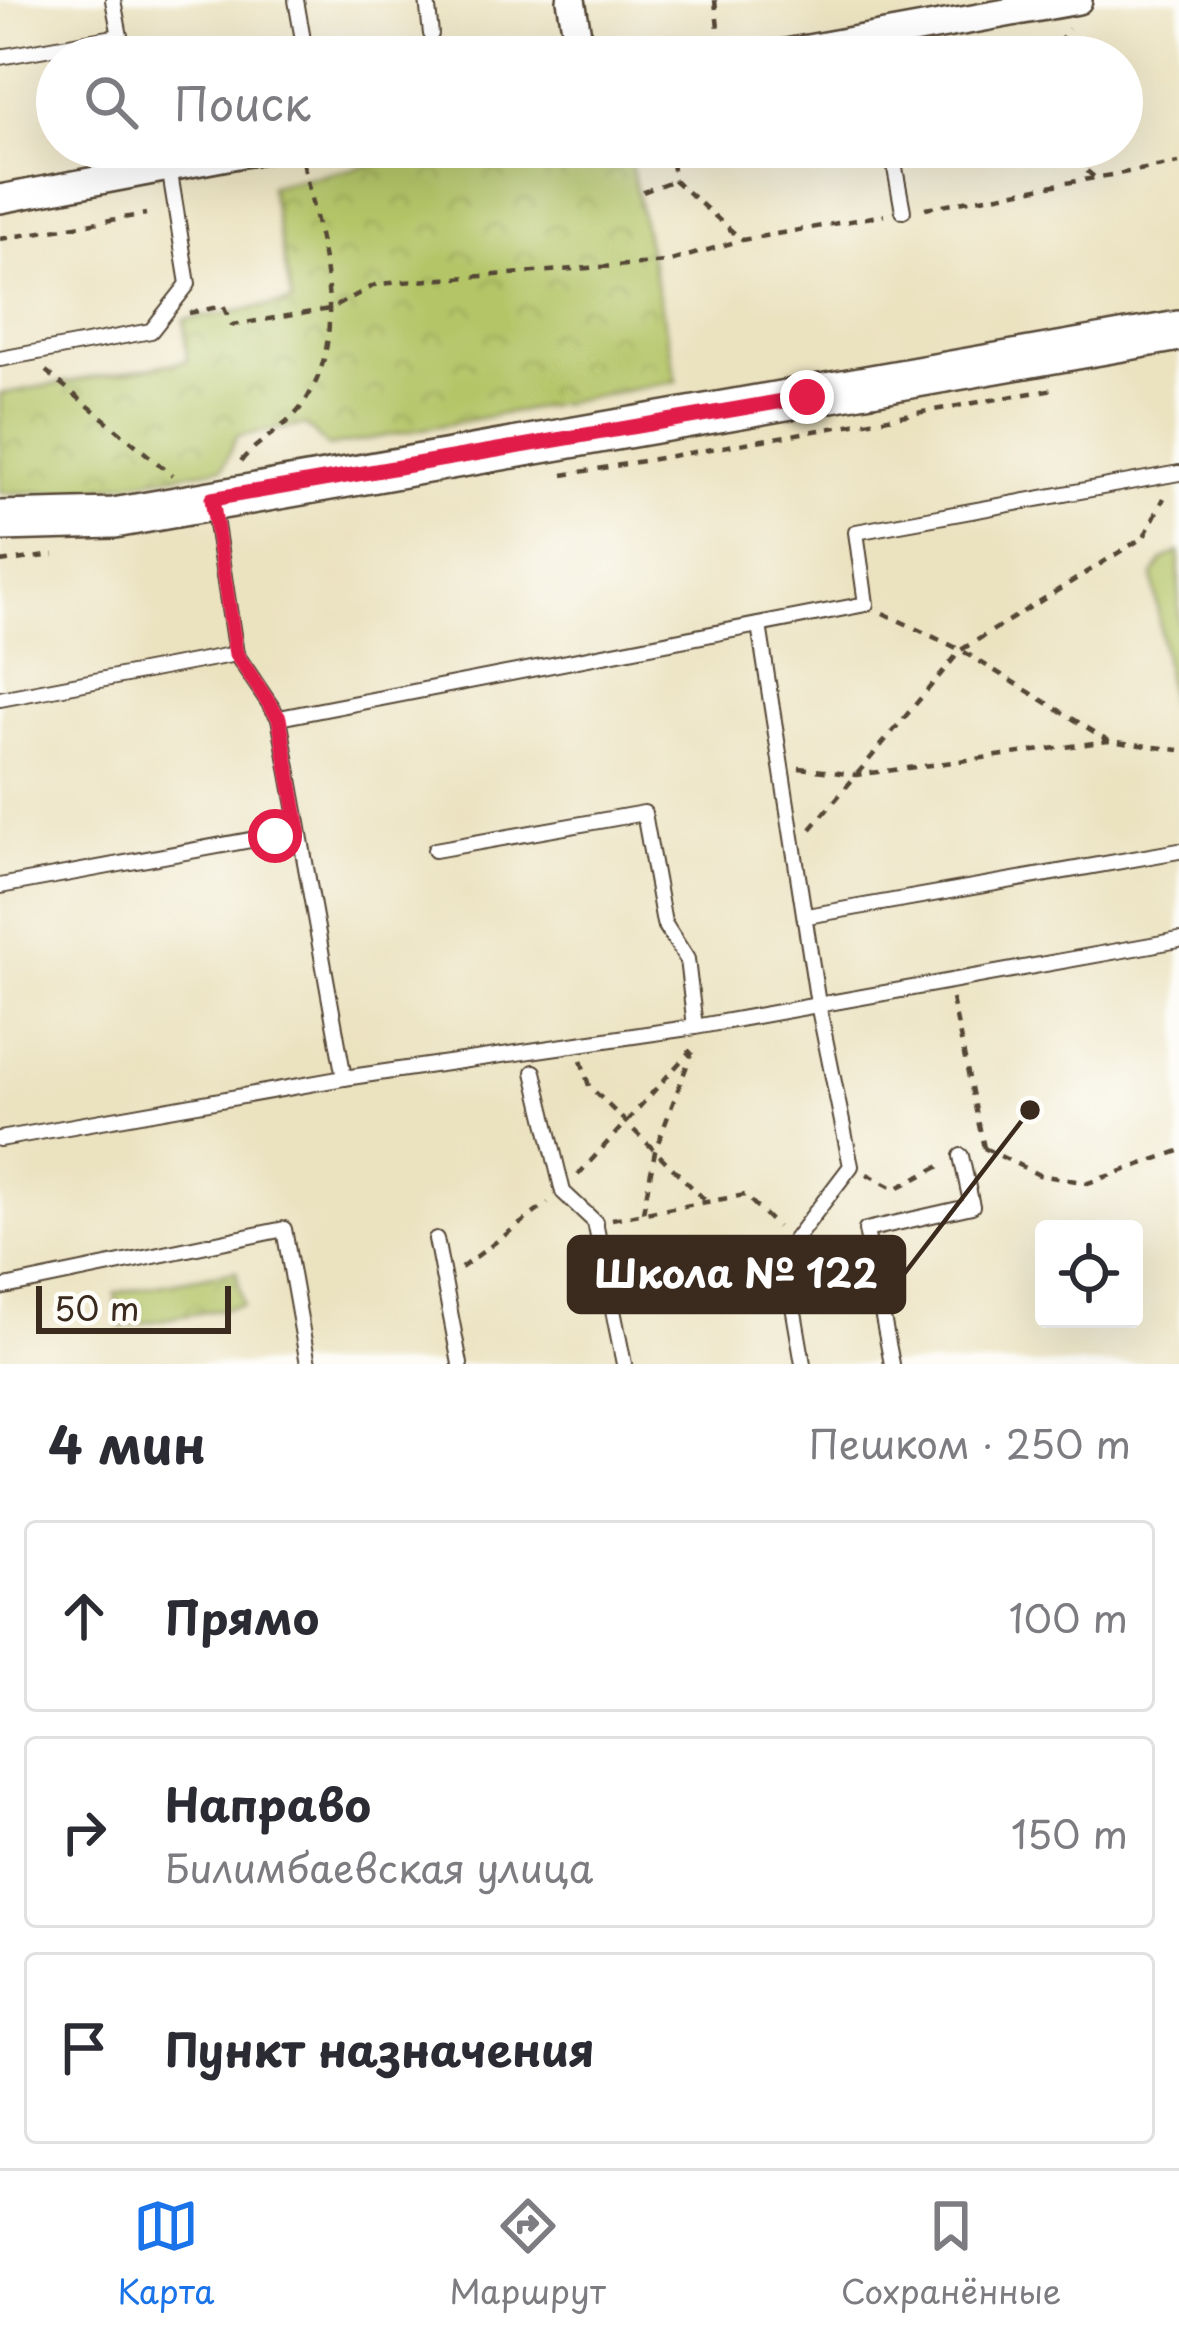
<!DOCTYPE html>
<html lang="ru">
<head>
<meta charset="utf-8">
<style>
  :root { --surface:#fff; --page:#f7f7f7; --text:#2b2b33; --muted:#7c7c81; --line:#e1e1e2; --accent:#1a73e8 }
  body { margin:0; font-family:"Playpen Sans",sans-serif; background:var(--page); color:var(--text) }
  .controls { position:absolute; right:36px; bottom:36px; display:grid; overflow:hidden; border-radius:12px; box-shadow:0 12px 48px #0002 }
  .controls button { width:108px; height:108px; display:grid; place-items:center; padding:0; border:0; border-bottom:3px solid var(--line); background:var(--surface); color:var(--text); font:60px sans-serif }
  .scale { position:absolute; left:36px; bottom:30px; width:195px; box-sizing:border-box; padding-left:12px; border:6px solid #3b2a1e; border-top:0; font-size:33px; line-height:42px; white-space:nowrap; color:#3b2a1e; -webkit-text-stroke:9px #fdfcf7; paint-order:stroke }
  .stop { position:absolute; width:36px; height:36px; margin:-27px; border:9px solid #e11d48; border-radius:50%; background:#fff }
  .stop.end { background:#e11d48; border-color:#fff; box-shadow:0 3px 12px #0008 }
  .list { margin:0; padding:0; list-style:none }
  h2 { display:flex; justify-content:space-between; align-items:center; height:156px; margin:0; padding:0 48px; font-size:51px }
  h2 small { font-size:39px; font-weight:400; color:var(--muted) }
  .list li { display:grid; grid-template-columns:78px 1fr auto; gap:36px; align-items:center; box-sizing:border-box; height:192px; margin:0 24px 24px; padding:0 24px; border:3px solid var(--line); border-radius:12px }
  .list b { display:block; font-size:45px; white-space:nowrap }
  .list p { margin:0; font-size:39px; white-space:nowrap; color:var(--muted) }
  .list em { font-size:39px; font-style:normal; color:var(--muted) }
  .icon { flex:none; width:66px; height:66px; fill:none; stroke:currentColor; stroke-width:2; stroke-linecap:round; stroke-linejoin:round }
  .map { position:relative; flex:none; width:1179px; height:1364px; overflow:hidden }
  .search { position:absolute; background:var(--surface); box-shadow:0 12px 48px #0002; left:36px; right:36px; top:36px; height:132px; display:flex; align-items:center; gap:30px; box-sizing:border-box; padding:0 42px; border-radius:66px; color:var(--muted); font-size:45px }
  .sheet { height:804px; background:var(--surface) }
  nav { display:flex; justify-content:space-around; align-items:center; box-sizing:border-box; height:168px; border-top:3px solid var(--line); background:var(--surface); font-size:33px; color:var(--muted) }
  nav a { display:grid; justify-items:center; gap:6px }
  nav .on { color:var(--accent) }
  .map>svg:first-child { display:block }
</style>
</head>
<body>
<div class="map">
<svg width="1179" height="1364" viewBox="0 0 1179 1364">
  <defs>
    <pattern id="park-crowns" width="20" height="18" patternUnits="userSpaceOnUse" patternTransform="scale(3)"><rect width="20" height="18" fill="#b4c568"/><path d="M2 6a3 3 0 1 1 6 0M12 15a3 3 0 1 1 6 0" fill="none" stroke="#9ca95a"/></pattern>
  </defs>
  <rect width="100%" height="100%" fill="#fdfcf7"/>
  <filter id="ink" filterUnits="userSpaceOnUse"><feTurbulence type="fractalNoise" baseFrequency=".00833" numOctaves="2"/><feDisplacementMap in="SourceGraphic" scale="24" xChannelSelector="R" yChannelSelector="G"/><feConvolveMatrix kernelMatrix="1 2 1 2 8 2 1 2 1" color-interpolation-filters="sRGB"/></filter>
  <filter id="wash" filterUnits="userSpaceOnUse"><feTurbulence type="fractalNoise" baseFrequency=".004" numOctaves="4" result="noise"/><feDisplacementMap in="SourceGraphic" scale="48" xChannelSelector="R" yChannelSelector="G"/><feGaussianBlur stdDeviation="2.7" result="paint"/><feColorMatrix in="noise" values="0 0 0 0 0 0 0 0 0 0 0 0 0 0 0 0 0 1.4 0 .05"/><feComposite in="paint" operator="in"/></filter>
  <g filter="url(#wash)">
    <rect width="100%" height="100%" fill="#ebe2c0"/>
    <g fill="url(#park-crowns)" stroke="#787843" stroke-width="3">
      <path d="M 458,147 L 627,147 L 677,381 L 328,447 L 306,425 L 237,436 L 223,468 L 69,492 L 0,493 L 0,394 L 187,361 L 184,320 L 292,302 L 270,186 Z"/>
      <path d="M 236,1271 L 243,1305 L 121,1327 L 115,1293 Z"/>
    </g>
    <path fill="#b4c568" stroke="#787843" stroke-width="3" d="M 1179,552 L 1179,713 L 1170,704 L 1153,575 L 1163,560 Z"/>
  </g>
  <g filter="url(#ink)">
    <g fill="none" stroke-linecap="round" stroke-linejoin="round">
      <defs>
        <g id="lane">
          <path d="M 113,0 L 124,57"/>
          <path d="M 296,0 L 306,57"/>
          <path d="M 427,0 L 431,34"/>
          <path d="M 0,57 L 120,36"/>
          <path d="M 142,147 L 146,171"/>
          <path d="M 891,147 L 903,211"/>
          <path d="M 0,359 L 151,331 L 188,284 L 169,167"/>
          <path d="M 759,625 L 818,1004 L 851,1166 L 784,1254 L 803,1364"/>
          <path d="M 236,654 L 279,718"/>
          <path d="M 0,699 L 236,654 L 213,505"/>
          <path d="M 435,850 L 644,813 L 664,923 L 687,959 L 695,1027"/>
          <path d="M 0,886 L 299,831"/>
          <path d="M 807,916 L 1179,851"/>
          <path d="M 534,1072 L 563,1192 L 595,1222 L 624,1364"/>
          <path d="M 344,1078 L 279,718 L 866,604 L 856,532 L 1179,473"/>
          <path d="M 0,1139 L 344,1078 L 695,1027 L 1179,940"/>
          <path d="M 436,1239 L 460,1364"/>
          <path d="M 0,1288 L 284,1229 L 308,1364"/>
          <path d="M 892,1364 L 866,1230 L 972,1206 L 961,1156"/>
        </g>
        <g id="street">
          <path d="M 571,0 L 581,57"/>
          <path d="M 764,57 L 1078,0"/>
          <path d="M 0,199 L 275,147"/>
        </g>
        <path id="secondary" d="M 0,521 L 114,518 L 1179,331"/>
      </defs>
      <use href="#lane" stroke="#554636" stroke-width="18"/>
      <use href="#street" stroke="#554636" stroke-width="32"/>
      <use href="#secondary" stroke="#554636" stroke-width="44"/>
      <g stroke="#554636" stroke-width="4.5" stroke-dasharray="9 9" stroke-linecap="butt">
        <path d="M 715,0 L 720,47"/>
        <path d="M 1046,57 L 1069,29"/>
        <path d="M 682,147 L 672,160 L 674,180 L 742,240"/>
        <path d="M 1060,147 L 1094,177"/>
        <path d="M 640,164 L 672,160"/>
        <path d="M 643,192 L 674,180"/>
        <path d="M 925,208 L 1179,163"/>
        <path d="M 0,239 L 146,214"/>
        <path d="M 189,313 L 223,306 L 232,325 L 330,309 L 377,284 L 667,262 L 742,240 L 884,215"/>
        <path d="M 46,371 L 172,475"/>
        <path d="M 241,461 C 259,439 285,429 302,406 C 356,330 315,235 302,154"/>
        <path d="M 563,475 L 1054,389"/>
        <path d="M 0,562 L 54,555"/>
        <path d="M 883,613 L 961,650 L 1109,741 L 1179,750"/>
        <path d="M 799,768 L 856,775 L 1109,741"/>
        <path d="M 811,829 L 961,650 L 1144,537 L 1164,498"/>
        <path d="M 952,999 L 984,1148 L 980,1149"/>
        <path d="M 581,1060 L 589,1086 L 707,1202"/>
        <path d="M 984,1148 L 1039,1175 L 1088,1183 L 1179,1151"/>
        <path d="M 867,1174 L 895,1189 L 942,1165"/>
        <path d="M 578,1175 L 691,1050"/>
        <path d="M 643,1212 L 655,1151 L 692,1052"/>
        <path d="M 612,1219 L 745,1195 L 777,1227"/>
        <path d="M 461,1268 L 548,1203"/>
      </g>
      <use href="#lane" stroke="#fff" stroke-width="14"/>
      <use href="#street" stroke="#fff" stroke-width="27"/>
      <use href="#secondary" stroke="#fff" stroke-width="39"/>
    </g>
  </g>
  <g fill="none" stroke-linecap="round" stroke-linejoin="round" filter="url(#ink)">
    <path stroke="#e11d48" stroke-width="15" d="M 275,836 L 299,831 L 279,718 L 236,654 L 212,499 L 807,397"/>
  </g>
  <path fill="none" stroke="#3b2a1e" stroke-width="4.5" d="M1030 1110L904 1274"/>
  <circle fill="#3b2a1e" stroke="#fdfcf7" stroke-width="4.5" cx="1030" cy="1110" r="12"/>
  <rect fill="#3b2a1e" stroke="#3b2a1e" stroke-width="4.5" x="569" y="1237" width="335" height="75" rx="12"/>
  <g font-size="39" text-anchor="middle" font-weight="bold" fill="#fff">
    <text x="736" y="1288">Школа № 122</text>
  </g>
</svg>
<div class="controls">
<button><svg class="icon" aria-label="locate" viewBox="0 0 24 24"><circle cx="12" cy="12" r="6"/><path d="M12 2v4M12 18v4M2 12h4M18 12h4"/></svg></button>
</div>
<div class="scale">50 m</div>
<div class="stop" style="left:275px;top:836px"></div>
<div class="stop end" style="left:807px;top:397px"></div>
<div class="search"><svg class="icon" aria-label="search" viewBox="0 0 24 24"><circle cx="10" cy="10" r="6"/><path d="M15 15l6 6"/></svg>Поиск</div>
</div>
<section class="sheet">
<h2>4 мин<small>Пешком · 250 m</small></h2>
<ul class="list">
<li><svg class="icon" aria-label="ahead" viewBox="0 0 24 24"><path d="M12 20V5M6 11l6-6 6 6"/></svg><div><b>Прямо</b></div><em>100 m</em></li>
<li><svg class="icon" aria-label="right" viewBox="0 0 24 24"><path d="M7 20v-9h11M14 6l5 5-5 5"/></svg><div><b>Направо</b><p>Билимбаевская улица</p></div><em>150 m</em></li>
<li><svg class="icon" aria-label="arrive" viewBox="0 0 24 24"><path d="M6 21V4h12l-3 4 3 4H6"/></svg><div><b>Пункт назначения</b></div></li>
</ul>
</section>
<nav>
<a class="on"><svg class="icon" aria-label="map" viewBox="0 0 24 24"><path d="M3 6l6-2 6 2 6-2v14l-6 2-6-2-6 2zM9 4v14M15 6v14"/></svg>Карта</a>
<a><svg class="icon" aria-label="directions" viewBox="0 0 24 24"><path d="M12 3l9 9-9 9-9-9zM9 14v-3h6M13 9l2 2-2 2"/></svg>Маршрут</a>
<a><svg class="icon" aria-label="saved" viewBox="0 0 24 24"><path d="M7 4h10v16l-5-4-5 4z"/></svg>Сохранённые</a>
</nav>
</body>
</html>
